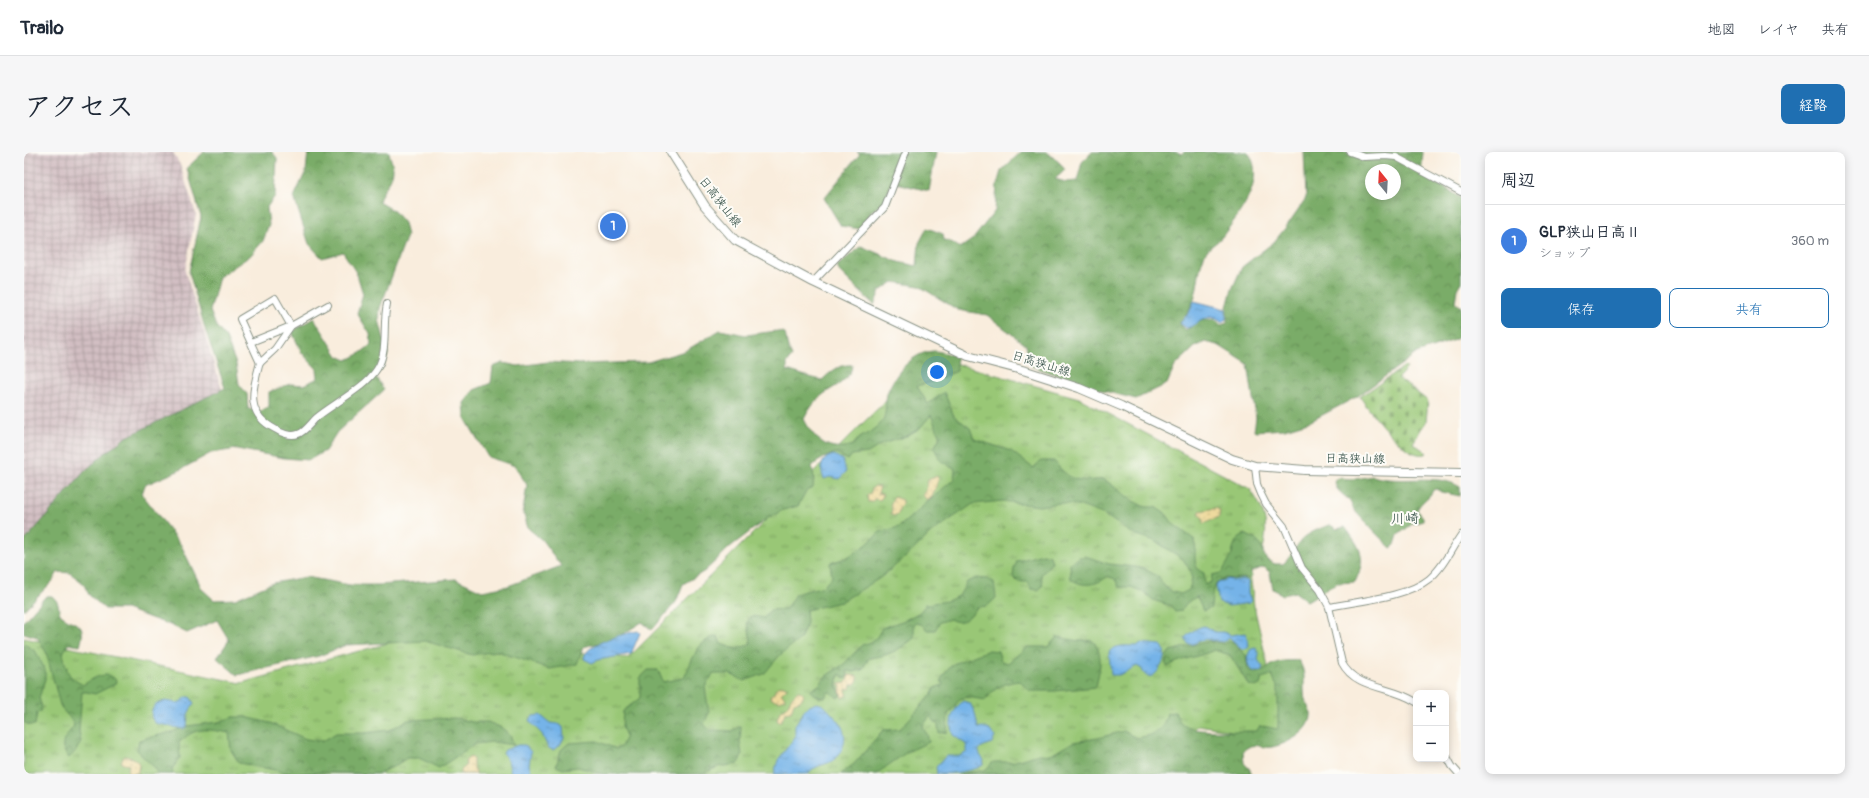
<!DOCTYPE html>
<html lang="ja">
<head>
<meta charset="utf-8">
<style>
  :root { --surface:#fff; --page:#f6f6f7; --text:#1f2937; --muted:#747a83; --line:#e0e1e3; --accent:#1f6fb2 }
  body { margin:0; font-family:Pangolin,"Klee One",sans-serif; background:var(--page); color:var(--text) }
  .controls { position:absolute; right:12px; bottom:12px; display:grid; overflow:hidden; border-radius:8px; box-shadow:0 2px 10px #0003 }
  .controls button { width:36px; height:36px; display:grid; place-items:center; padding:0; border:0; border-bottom:1px solid var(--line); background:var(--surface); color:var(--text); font:20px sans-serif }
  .compass { position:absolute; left:1341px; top:12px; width:36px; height:36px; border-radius:50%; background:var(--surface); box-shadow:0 2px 10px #0003; rotate:342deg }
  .you { position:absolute; left:913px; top:220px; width:14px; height:14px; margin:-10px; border:3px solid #fff; border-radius:50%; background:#1a73e8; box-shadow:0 0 0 6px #1a73e833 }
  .badge { display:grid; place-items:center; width:26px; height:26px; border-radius:50%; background:var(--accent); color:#fff; font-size:13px; font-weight:700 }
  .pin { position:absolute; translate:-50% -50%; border:2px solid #fff; box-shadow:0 1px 4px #0006 }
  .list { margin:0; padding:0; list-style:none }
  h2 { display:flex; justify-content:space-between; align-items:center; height:52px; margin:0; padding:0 16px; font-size:17px }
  h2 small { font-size:13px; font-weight:400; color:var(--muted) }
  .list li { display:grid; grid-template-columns:26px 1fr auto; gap:12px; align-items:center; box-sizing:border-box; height:72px; padding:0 16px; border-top:1px solid var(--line) }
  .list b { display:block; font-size:15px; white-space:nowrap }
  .list p { margin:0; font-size:13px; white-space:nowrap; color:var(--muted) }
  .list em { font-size:13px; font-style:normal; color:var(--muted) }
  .actions { display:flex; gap:8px; padding:12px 16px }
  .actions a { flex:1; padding:9px 0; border:1px solid var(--accent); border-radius:8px; text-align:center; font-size:14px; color:var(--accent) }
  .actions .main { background:var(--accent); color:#fff }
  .map { position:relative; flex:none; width:1437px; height:622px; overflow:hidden; border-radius:8px }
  header { display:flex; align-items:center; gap:24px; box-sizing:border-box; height:56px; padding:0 20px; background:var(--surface); border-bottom:1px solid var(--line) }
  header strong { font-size:19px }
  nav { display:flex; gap:22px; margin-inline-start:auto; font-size:14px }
  .intro { display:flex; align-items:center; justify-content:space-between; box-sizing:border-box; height:96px; padding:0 24px }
  h1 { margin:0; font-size:28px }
  .button { padding:10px 18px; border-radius:8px; background:var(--accent); color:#fff; font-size:14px; font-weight:700 }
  main { display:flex; gap:24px; padding:0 24px }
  aside { flex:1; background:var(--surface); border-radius:8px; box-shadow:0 2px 10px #0003 }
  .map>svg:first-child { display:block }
</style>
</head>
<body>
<header>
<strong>Trailo</strong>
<nav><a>地図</a><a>レイヤ</a><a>共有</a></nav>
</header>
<div class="intro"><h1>アクセス</h1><a class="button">経路</a></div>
<main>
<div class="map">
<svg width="1437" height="622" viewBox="0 0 1437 622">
  <defs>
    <pattern id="industrial-grid" width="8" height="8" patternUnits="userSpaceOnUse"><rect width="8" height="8" fill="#d2bec2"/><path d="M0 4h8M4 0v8" fill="none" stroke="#aa9c9e"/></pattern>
    <pattern id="grass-tufts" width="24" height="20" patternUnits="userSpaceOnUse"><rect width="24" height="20" fill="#99c776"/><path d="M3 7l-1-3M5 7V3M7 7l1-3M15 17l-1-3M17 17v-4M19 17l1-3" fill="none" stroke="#7ca362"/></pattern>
    <pattern id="forest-crowns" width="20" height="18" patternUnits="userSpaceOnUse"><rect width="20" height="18" fill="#7aac67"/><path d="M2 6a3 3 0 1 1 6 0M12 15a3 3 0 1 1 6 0" fill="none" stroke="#638d56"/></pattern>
    <pattern id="sand-dots" width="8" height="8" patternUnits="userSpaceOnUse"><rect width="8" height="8" fill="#eeda9e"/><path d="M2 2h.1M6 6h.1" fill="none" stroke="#ccbc89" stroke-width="1.8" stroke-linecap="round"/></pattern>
    <pattern id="cemetery-stones" width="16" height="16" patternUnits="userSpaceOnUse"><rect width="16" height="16" fill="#99c776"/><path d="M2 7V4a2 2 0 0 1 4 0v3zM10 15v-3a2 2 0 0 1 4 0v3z" fill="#7ca362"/></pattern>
    <pattern id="water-ripples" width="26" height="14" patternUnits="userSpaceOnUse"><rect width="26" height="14" fill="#75b3e8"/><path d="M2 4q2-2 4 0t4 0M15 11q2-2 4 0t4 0" fill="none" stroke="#5f93bd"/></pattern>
  </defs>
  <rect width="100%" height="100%" fill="#fdfcf7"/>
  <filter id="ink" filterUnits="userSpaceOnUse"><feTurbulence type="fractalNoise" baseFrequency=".025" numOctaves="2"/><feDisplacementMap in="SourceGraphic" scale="8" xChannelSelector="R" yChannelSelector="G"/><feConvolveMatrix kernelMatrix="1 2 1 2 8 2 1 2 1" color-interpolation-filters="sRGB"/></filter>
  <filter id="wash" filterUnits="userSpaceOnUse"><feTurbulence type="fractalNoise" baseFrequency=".012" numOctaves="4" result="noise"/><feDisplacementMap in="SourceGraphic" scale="16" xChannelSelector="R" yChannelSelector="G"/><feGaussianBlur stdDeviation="0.9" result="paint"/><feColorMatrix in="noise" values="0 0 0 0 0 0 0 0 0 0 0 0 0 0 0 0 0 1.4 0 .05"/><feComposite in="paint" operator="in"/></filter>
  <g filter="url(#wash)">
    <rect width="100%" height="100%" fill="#f9eddd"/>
    <path fill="url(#industrial-grid)" d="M 0,0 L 149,0 L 156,13 L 172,62 L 161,119 L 200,244 L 0,397 Z"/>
    <path fill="url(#grass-tufts)" stroke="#5c8255" d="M 908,205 L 1055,246 L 1226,337 C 1247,367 1243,379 1236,414 L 1226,421 L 1230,454 L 1245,519 L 1257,515 L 1256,579 L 1223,582 L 1175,573 L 1123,622 L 0,622 L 0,486 L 217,531 L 394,483 L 604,506 L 844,266 Z"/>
    <g fill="url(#forest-crowns)" stroke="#4c744e" fill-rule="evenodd">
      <path d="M 180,0 L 248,0 L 253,6 L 251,44 L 243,55 L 245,73 L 239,89 L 226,104 L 195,125 L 186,159 L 192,174 L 202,186 L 212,212 L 215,232 L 223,242 L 224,257 L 237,259 L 245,255 L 245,240 L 266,232 L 280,233 L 294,226 L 293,217 L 278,201 L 268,180 L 276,174 L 290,166 L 314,204 L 323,208 L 335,202 L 347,193 L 346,182 L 333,161 L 339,142 L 333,122 L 319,100 L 298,106 L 285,92 L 270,45 L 282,19 L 284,0 L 365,0 C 366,5 368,10 369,16 C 370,28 357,38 355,50 L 369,58 L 380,71 L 383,84 L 356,156 L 355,168 L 364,202 L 359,215 L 351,224 L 360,238 L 313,280 L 301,299 L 285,308 L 260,306 L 213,297 L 187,301 L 154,319 L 121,333 L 118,342 L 157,393 L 178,437 L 190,448 L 211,447 L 249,431 L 282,425 L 326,433 L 355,433 L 432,427 L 458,439 L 484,434 L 537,414 L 518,388 L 504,376 L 499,359 L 503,333 L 491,314 L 464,305 L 441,266 L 440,251 L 450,238 L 467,231 L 469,215 L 479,211 L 494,214 L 524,210 L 555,212 L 624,210 L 661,199 L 696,178 L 722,183 L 753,179 L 761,181 L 764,196 L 768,204 L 763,211 L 763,218 L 785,225 L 798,228 C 808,219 815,212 828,213 C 827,230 807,235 796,245 C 789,252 784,259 780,267 C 790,288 805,301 829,293 C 836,282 850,281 857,271 C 864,262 860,249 864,239 C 872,220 890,199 911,199 C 917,199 926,203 932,204 L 933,219 L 911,229 L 893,234 L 904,252 L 920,240 L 930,264 L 946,276 L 950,287 L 987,299 L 1009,316 L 1017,309 L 1030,309 C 1046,330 1056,330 1080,327 L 1109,349 L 1121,355 L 1131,355 L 1143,363 L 1149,372 L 1171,388 C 1173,399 1166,416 1180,421 L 1181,433 L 1187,430 L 1188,423 L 1197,421 C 1201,416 1204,410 1207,404 C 1211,394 1209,387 1221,382 C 1239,391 1234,391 1243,408 L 1251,412 L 1259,412 C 1266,406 1269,399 1275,391 C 1281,382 1296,376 1306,373 L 1313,377 L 1321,375 C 1336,396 1344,404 1331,430 L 1313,431 L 1283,449 L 1271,440 L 1259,443 L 1249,437 L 1246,421 L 1240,415 L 1227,420 L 1228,425 L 1226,427 C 1217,425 1210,428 1202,426 L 1192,432 L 1188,444 L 1187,456 L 1179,459 L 1173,445 L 1166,448 L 1157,459 L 1151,460 L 1147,454 L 1129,448 L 1120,440 L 1107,435 L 1095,435 L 1091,427 L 1084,424 C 1073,433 1060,436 1047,427 L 1046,411 L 1055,405 L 1064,405 L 1085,412 L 1119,416 L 1135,425 L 1140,434 L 1149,440 L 1157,442 L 1165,438 L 1168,427 L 1165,417 L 1159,407 L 1131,389 L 1107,381 L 1081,363 L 1054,353 L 1036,351 L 1015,354 L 979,349 L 949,352 L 908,380 L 883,404 L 856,426 L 817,450 L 782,458 L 783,471 L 776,487 L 756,503 L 740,522 L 720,529 L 706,522 L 689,522 L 681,535 L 685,561 L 680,572 L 686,578 L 708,579 L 717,574 L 716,590 L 718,603 L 714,612 L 694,615 L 678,622 L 579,622 L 554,615 L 539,617 L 532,614 L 537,598 L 545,591 L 573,589 L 592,597 L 597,595 L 602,584 L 598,575 L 599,559 L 616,546 L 616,526 L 624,518 L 634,518 L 639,530 L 660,526 C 669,508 672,488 694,484 L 697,492 L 712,497 L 725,493 L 727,487 L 723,470 L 728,464 L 740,466 L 746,458 L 762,457 L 771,442 L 800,434 L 808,425 L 806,411 L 822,406 L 842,393 L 856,380 L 875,375 L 930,327 L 931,317 L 917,309 L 910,296 L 916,285 L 907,263 L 896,276 L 883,284 L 858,292 L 844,301 L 828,303 L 824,308 L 812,301 C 803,304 795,308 788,314 L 790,325 L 789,336 L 782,339 L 774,354 L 759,358 L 741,368 L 706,395 L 681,419 L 659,432 L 652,450 L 628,478 L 618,470 L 591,487 L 559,495 L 553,512 L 526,517 L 473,499 L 448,503 L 401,489 L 322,493 L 295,504 L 213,523 L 193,506 L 205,488 L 193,468 L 163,481 L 146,473 L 102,457 L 81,457 L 65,443 L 59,431 L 46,421 L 34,420 L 28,430 L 0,458 L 0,390 L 61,319 L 80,302 L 101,286 L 201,236 L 182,180 L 165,120 L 177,65 L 163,16 Z"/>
      <path d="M 833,0 L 912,0 L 905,39 L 868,30 L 860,50 L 848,59 L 836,77 L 817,74 L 800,46 L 836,2 Z"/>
      <path d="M 997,0 L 1023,0 L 1036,11 L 1041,18 L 1031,27 L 1042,30 L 1053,29 L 1058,10 L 1068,0 L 1153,0 L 1157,2 L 1161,0 L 1224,0 C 1244,28 1214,63 1198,85 C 1194,90 1186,94 1182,100 C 1174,115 1175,132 1170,147 C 1167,156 1161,164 1155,171 L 1162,178 L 1178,168 L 1191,168 L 1197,173 L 1203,171 L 1203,155 L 1208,137 L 1218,115 L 1250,90 L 1262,75 L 1282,46 L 1280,0 L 1399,0 L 1397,24 L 1425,38 L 1437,46 L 1437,130 L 1433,137 L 1431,150 L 1437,155 L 1437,183 L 1431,188 L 1393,201 L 1334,244 L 1287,269 L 1261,277 L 1230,279 L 1232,266 L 1224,212 L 1194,193 L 1181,190 L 1171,195 L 1151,214 L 1143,232 L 1112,247 L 1080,239 L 1007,214 L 1002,193 L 963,163 L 934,158 L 895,134 L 869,130 L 856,139 L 850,153 L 815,119 L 813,114 L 837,94 L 874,110 L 893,114 L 895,91 L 903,76 L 919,82 L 920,88 L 929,91 L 936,96 L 949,87 L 971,59 L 973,33 L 977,19 ZM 1347,18 L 1371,18 L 1371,42 L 1347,42 Z"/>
      <path d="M 1349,324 C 1375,333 1413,320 1436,335 L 1436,344 L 1417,340 L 1412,337 L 1409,338 C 1406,346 1397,349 1393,358 L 1399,365 L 1399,369 L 1388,372 L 1374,383 L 1371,393 L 1367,396 C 1354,384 1342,371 1330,358 C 1328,355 1327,350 1324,347 C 1317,341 1311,338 1311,328 L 1315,326 L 1332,327 Z"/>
      <path d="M 1019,402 L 1026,404 L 1028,410 L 1017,423 L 1019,434 L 1014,438 L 1007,437 L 1004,430 L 994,430 L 989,425 L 990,417 L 993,409 Z"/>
      <path d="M 952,426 L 963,427 L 970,430 L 972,446 L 963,454 L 953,455 C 947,465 937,474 926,467 L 916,470 L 911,478 L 903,478 L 897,472 L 890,471 L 890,486 C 875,498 865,504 845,506 L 838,518 L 830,520 L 823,519 L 824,523 L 821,527 L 818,523 L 815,523 L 813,534 L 817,542 L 814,546 L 806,540 L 803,541 L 801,546 L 795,545 L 786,539 L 795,533 L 802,524 L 820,512 L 838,493 L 847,490 L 853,485 L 858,476 L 881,468 L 896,460 L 902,452 L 923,449 L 935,444 L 943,430 Z"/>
      <path d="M 22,444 L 28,444 C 35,450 34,454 36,462 C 50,475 64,468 56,494 L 44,492 L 39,501 C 43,519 42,524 59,533 C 68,527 83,517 92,528 L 91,532 L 71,542 L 63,540 L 58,540 L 55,579 L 57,589 L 52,599 L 45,606 C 33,592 41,586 50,574 C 46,563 41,563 36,553 L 22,500 L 13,485 L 0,481 L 0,469 Z"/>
      <path d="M 1033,485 L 1055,489 L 1068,488 C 1081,501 1075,519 1072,535 L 1031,539 L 1006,539 L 996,529 C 982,530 970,535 962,548 L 942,545 L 936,547 L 924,563 L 923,580 L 915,581 L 914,573 L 906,564 L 898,575 L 903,582 L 905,590 L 883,600 L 852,622 L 817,622 L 831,611 L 859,578 L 876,577 L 908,542 L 910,536 L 919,533 L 917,528 L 921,521 L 929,512 L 965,498 L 974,499 L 977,509 L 984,511 L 1003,495 L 1024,495 Z"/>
      <path d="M 1206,488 L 1222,503 L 1224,517 L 1229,521 C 1239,521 1242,514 1252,511 C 1258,508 1267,509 1274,508 C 1284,520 1278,533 1281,547 C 1283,553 1288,556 1287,564 C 1286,580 1263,592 1248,595 C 1236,597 1231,588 1219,599 L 1220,611 L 1225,616 L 1228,622 L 936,622 L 961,618 L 969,610 L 988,610 L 1015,602 L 1027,603 L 1049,590 L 1074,586 L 1100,579 L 1112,586 C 1130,583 1139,580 1143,561 L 1151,560 C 1154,567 1157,573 1165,576 C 1177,580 1217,579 1232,579 L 1236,574 L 1254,577 L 1254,536 L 1247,523 L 1238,526 L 1236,533 L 1231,535 L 1225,533 L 1222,529 L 1206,503 L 1190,498 C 1177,505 1153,507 1144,515 L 1141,511 L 1143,503 L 1146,499 L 1185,489 L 1200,492 Z"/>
      <path d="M 1,492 L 12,500 L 21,518 L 21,527 L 15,546 L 18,555 L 16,560 L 13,561 L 11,573 L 5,573 L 0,570 L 0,493 Z"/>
      <path d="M 209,565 L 221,565 L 246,571 L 282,587 L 299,589 L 312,581 L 340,581 L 365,578 L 384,568 L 431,566 L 448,570 L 464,570 L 478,576 L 486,583 L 490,593 L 468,590 L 451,592 L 415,616 L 395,606 L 383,606 L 369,615 L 352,622 L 298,620 L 270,622 L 215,611 L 207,598 L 205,581 C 183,577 171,574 155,591 L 156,606 L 148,617 L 149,622 L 134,622 L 132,617 L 113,599 L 115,588 L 148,580 L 163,574 L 194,570 Z"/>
    </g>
    <g fill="url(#sand-dots)" stroke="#868c69">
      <path d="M 913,324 L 915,328 L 907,346 L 903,349 L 899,343 L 902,339 L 904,328 Z"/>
      <path d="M 851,334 L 856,335 L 854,341 L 858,342 L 859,344 L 856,348 L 851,347 L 847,350 L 844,350 L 843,343 L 847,340 L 848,336 Z"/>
      <path d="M 870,345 L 878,348 L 878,352 L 876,354 L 874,362 L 869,364 L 867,362 L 868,356 L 866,353 Z"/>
      <path d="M 1192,356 L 1196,359 L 1195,365 L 1179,372 L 1179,366 L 1175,363 L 1176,359 Z"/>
      <path d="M 825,523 L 833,524 L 834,528 L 831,532 L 827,533 L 826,537 L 822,537 L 823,543 L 818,546 L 816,538 L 817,534 L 815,534 L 815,532 L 822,531 Z"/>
      <path d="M 758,533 L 763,536 L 757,542 L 760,544 L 761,547 L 756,549 L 746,547 L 747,543 L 751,540 L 751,537 Z"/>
      <path d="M 774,539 L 778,540 L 780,544 L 776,549 L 770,551 L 767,560 L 761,561 L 758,568 L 754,570 L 753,567 L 756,559 L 762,556 L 767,546 Z"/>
      <path d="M 101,604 L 109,606 L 115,611 L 114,621 L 103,622 L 105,613 L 99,612 L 97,609 Z"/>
      <path d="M 446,605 L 449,606 L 449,614 L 452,619 L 452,622 L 437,622 L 437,618 L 442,614 L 441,609 Z"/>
    </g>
    <path fill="url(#cemetery-stones)" stroke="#5c8255" d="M 1381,214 L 1383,216 L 1374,226 L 1404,249 L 1402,269 L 1389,291 L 1403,301 C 1384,312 1346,259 1336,245 Z"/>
    <g fill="url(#water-ripples)" stroke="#4a788e">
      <path d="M 1170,149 L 1202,157 L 1202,167 L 1198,171 C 1183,157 1173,175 1162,176 L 1156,171 L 1165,161 Z"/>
      <path d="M 810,303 L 819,308 L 822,320 L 815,327 L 806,325 L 800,327 C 795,315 797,306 810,303 Z"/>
      <path d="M 1204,427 C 1211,430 1217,426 1224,429 L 1224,442 L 1227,449 L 1226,451 L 1205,454 L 1195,451 L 1192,434 L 1194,431 Z"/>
      <path d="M 1180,474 L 1191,480 L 1199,480 L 1207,483 L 1221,481 L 1224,487 L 1225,494 L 1221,497 L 1218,497 L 1205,485 L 1199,490 L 1180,487 L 1169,492 L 1164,492 L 1161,486 C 1165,481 1174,475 1180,474 Z"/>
      <path d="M 614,479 L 616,481 L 607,502 L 574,508 L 568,511 L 560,507 C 559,492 602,481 614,479 Z"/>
      <path d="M 1117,491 L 1137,493 C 1149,502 1126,541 1118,517 L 1113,514 L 1095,523 L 1087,523 L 1085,500 C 1092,492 1103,494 1113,494 Z"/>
      <path d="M 1232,496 L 1235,502 L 1234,508 L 1239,515 L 1237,519 L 1228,519 C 1222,512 1222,504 1227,497 Z"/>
      <path d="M 163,545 L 166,545 L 170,551 L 164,562 L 163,575 L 159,577 L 131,571 C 125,564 127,558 132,552 L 141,549 L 155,551 Z"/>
      <path d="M 939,549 L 946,551 L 951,561 L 954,576 L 964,576 L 971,585 L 968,591 C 958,595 949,596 960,608 L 959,613 C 952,619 924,622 913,622 L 912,615 L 922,604 L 936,604 L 943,600 L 943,593 L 929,583 C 924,569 928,559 939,549 Z"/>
      <path d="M 792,551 C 801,552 803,557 809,563 C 822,575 825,590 813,605 C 805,614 790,612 784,622 L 750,622 L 754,608 L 771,585 L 771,573 L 782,556 Z"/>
      <path d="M 516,563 L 526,571 L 534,572 L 539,575 L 540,586 L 536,593 L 529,598 L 524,596 L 518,582 L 505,569 L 509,564 Z"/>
      <path d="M 494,593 L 501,593 L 507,600 L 505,613 L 508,622 L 487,621 L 484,609 L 479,601 L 481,598 Z"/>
    </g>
  </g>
  <g filter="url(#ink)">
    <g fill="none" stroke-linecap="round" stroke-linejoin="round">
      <defs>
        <g id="minor">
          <path d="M 1326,0 L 1340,5 L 1361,4 L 1372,5 L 1437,40"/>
          <path d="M 789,130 L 861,55 L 882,0"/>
          <path d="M 304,153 L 267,174 L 251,197 L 236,211 L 235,214 C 228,241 222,262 251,277 C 257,281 267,285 274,282 C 280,281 287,271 292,266 C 309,252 342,235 353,217 C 365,198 358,173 363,152"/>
          <path d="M 227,190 L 267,174 L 251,146 L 216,167 L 236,211"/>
          <path d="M 1231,314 L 1233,332 L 1237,342 L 1242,352 L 1260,374 L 1278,416 L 1296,438 L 1305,455 L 1318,511 C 1332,538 1369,534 1392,550"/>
          <path d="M 1305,455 C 1334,449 1383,445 1405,427 C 1419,416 1427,397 1437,383"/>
          <path d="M 1422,603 L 1428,614 L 1435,622"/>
        </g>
        <path id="major" d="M 647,0 L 681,54 L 711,88 L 789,130 L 944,204 L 1002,219 L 1055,236 L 1097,254 L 1208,307 L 1231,314 L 1281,318 L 1437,321"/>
      </defs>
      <use href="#minor" stroke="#8c9588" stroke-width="8"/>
      <use href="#major" stroke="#8c9588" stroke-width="10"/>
      <use href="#minor" stroke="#fff" stroke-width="6"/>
      <use href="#major" stroke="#fff" stroke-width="8"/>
    </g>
  </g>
  <g text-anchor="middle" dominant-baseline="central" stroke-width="4" stroke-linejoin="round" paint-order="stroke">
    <g font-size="12" fill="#1f3d34" stroke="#fdfcf7">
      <text transform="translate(696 50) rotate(52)">日高狭山線</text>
      <text transform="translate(1017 212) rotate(17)">日高狭山線</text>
      <text transform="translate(1331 307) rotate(1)">日高狭山線</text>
    </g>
    <g font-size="14" fill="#1f3d34" stroke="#fdfcf7">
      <text x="1381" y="366">川崎</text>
    </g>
  </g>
</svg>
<div class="controls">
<button>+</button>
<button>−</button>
</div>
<svg class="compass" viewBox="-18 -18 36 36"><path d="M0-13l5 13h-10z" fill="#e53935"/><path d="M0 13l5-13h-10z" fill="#747a83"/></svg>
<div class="you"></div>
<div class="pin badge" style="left:589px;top:74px;background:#3f7fe0">1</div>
</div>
<aside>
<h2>周辺<small></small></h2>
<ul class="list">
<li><span class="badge" style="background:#3f7fe0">1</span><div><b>GLP狭山日高Ⅱ</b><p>ショップ</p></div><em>360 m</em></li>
</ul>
<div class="actions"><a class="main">保存</a><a>共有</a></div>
</aside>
</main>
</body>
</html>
